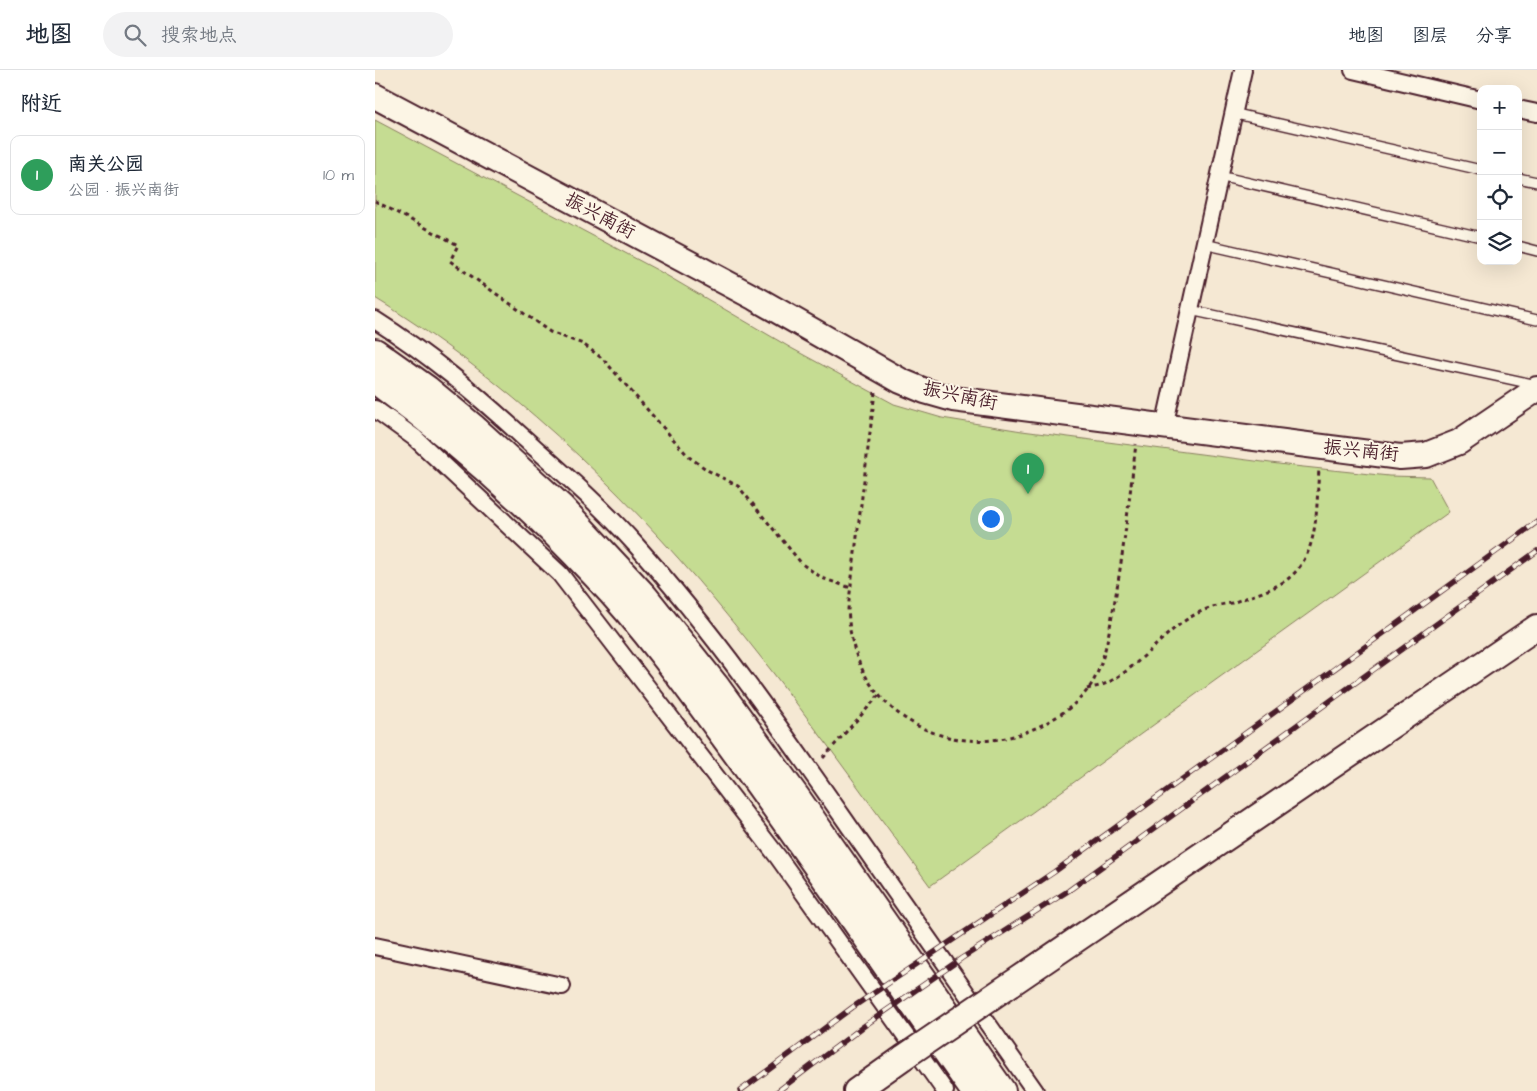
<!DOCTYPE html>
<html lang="zh">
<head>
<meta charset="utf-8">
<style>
  :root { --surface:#fff; --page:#f2f2f3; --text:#1f2937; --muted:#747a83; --line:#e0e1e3; --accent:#c8321e }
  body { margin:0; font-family:"Architects Daughter","LXGW WenKai TC",sans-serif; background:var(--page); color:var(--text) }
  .controls { position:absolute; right:15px; top:15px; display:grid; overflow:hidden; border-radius:10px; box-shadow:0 5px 20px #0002 }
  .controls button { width:45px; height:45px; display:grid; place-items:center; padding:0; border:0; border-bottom:1px solid var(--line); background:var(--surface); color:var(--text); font:25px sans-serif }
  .you { position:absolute; left:615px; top:448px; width:18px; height:18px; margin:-12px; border:4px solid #fff; border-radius:50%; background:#1a73e8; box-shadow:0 0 0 8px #1a73e833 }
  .badge { display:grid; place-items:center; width:32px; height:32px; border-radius:50%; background:var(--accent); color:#fff; font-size:16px; font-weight:700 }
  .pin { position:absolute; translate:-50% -41px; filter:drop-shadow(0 1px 2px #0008) }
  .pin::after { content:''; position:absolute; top:26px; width:18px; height:15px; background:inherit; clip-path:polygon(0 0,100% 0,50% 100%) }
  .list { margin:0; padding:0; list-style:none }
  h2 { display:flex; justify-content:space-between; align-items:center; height:65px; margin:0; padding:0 20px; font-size:21px }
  h2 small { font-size:16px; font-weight:400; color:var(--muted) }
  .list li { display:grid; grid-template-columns:32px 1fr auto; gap:15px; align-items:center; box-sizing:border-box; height:80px; margin:0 10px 10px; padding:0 10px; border:1px solid var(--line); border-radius:10px }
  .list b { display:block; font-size:19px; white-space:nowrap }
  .list p { margin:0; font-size:16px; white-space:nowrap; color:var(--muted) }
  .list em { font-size:16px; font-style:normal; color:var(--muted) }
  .icon { flex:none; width:28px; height:28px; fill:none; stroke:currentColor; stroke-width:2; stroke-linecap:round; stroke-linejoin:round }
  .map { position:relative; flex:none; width:1162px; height:1021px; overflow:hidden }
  header { display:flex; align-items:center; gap:30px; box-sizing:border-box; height:70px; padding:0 25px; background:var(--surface); border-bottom:1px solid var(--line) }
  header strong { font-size:24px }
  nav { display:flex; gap:28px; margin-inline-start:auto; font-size:18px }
  .search { width:350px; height:45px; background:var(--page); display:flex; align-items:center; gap:12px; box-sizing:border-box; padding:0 18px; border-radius:28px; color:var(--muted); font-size:19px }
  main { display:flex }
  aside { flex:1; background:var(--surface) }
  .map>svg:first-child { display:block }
</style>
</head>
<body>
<header>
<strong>地图</strong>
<div class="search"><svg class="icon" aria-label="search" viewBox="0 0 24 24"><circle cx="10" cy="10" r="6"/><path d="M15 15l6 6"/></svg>搜索地点</div>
<nav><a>地图</a><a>图层</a><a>分享</a></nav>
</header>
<main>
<aside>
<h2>附近<small></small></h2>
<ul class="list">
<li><span class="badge" style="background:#2e9e5b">1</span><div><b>南关公园</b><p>公园 · 振兴南街</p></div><em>10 m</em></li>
</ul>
</aside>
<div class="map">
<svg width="1162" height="1021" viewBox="0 0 1162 1021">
  <rect width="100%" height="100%" fill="#f5e8d3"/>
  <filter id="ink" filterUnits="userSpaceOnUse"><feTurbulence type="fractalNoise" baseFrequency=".02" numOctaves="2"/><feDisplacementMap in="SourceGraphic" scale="10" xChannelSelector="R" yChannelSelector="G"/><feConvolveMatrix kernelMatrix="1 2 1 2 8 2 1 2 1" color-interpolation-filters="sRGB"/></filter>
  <g filter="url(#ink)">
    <path fill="#c5dc92" stroke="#887e5e" d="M 0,50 L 284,201 L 416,278 L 519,334 L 567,348 L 647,361 L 919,396 L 1014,406 L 1055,407 L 1074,442 L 555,816 C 485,721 417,622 341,532 C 245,417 128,306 0,228 Z"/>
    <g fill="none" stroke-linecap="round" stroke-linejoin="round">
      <defs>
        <g id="lane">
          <path d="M 857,43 L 1106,100"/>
          <path d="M 844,106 L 1106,167"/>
          <path d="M 1143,108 L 1162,112"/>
          <path d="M 829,174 L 1162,250"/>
          <path d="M 1143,176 L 1162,181"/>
          <path d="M 815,240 L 1162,315"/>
        </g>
        <g id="street">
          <path d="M 978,0 L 1106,30"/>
          <path d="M 1143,39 L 1162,43"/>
          <path d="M 0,250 C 54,284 102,325 149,368 C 187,402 226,436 260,474 C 339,562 407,660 474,756 C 536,844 598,933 660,1021"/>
          <path d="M 0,339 L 40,368 L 185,504 L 403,787 L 570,1021"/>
          <path d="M 789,357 L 868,0"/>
          <path d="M 0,876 L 187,916"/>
        </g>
        <g id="secondary">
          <path d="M 0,26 L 380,228 L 526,311 L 550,321 L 578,329 L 1025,387 L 1051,385 L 1084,372 L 1162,319"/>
          <path d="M 636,914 L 1162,557"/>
          <path d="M 481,1021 L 529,987"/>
        </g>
        <g id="primary">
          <path d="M 0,282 L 52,319 L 99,358 L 186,437 L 270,527 L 340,615 L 422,728 L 627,1021"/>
          <path d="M 0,310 C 79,368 154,434 221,506 C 276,564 322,630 369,694 C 447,802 522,912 599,1021"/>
        </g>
      </defs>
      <use href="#lane" stroke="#4a1f2b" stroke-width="12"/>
      <use href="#street" stroke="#4a1f2b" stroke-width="20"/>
      <use href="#secondary" stroke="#4a1f2b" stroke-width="28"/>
      <use href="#primary" stroke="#4a1f2b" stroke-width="30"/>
      <g stroke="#4a1f2b" stroke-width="3" stroke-dasharray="4 4" stroke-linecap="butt">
        <path d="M 0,131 L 83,175 L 75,191 L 175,262 L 208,274 L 228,289 L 314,387 L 334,401 L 363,416 L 427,494 L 447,508 L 476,518"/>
        <path d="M 500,322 L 473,539 C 474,548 474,557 476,565 C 491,649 580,692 656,660 C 679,650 702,636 716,615 C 728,596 733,568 737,546 C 748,489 754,431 761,374"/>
        <path d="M 712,619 C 719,617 727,616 734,612 C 779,588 800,539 857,533 C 875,526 899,520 914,508 C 945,483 941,435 944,399"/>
        <path d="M 448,688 L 504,625"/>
      </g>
      <use href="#lane" stroke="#fcf5e5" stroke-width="9"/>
      <use href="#street" stroke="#fcf5e5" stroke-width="16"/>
      <use href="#secondary" stroke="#fcf5e5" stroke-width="24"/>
      <use href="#primary" stroke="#fcf5e5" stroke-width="26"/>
      <defs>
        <g id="rail">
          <path d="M 365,1021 L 478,937 L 679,802 L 1162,452"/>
          <path d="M 403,1021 L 489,956 L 587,888 L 693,821 L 1162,481"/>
        </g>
      </defs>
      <use href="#rail" stroke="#4a1f2b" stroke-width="5.5"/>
      <use href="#rail" stroke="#fcf5e5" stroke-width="4" stroke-dasharray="11" stroke-linecap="butt"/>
      <defs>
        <path id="secondary-bridge" d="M 529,987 L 636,914"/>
      </defs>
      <use href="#secondary-bridge" stroke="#4a1f2b" stroke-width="28" stroke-linecap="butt"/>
      <use href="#secondary-bridge" stroke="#fcf5e5" stroke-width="24"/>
    </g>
  </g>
  <g text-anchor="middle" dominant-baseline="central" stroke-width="4" stroke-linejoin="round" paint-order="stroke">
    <g font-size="19" fill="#4a1f2b" stroke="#fcf5e5">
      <text transform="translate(225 146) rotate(28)">振兴南街</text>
      <text transform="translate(585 326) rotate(12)">振兴南街</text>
      <text transform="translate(986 381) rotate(6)">振兴南街</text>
    </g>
  </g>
</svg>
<div class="controls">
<button>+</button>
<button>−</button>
<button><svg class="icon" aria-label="locate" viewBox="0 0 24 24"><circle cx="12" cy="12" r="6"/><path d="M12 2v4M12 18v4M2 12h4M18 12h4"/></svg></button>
<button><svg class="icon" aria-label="layers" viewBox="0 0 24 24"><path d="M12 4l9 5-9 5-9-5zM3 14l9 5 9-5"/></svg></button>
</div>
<div class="you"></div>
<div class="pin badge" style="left:653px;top:424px;background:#2e9e5b">1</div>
</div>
</main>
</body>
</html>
